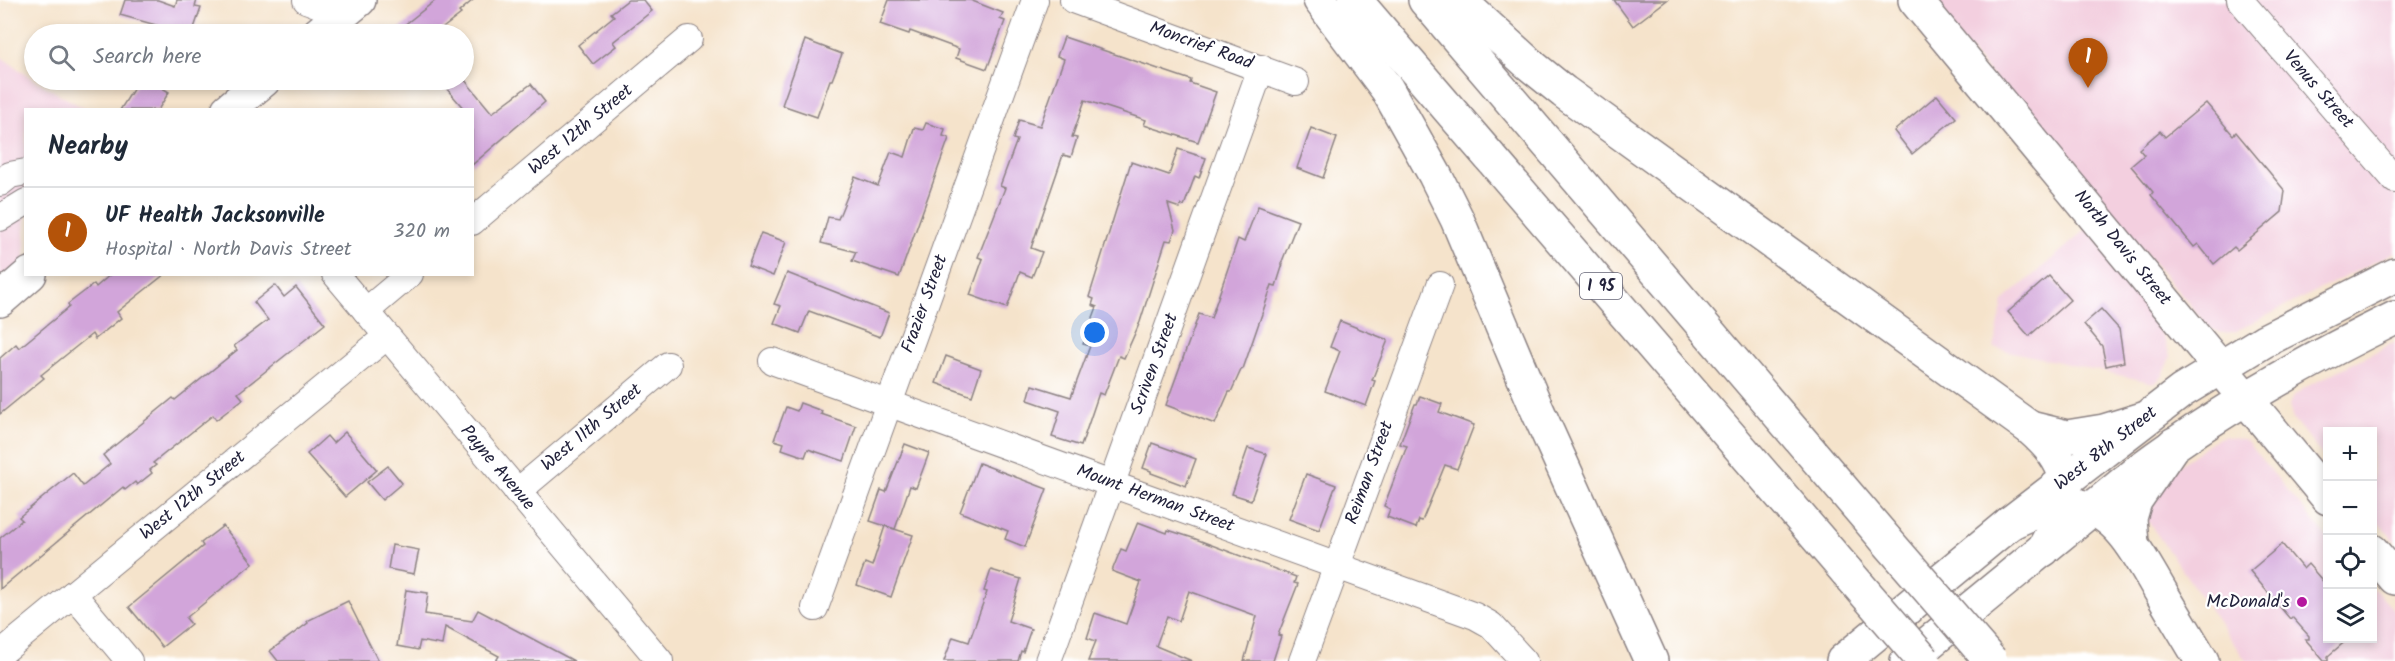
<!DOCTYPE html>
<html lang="en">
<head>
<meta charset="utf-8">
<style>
  :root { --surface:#fff; --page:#f2f2f3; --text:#1f2937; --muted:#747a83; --line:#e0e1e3; --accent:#b45309 }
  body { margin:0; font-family:Kalam,sans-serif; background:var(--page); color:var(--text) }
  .controls { position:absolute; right:18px; bottom:18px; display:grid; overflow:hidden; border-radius:0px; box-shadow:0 3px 9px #0003 }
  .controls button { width:54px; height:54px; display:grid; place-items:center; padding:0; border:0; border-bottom:2px solid var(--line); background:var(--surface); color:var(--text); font:30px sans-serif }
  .you { position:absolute; left:1095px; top:333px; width:21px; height:21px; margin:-15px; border:4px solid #fff; border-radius:50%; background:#1a73e8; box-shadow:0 0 0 9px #1a73e833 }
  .badge { display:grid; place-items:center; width:39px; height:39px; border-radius:50%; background:var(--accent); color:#fff; font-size:20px; font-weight:700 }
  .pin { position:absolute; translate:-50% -50px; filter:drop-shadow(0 2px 3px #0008) }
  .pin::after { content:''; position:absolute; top:32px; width:21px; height:18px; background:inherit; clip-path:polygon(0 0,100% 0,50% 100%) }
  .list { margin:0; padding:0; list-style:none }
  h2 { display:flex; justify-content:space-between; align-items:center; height:78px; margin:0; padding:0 24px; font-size:26px }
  h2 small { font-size:20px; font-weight:400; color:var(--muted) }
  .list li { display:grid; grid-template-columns:39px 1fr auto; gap:18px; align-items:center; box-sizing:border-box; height:90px; padding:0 24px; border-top:2px solid var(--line) }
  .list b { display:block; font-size:22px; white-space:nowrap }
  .list p { margin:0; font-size:20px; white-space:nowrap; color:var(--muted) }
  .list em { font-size:20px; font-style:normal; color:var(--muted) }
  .icon { flex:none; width:33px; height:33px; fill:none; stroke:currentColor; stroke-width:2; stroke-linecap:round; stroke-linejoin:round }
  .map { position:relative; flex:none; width:2395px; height:661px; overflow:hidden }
  .search { position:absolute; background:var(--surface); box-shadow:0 3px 9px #0003; left:24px; top:24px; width:450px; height:66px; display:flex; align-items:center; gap:15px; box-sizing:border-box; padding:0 21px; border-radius:33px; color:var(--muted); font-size:22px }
  .panel { position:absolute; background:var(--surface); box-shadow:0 3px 9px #0003; left:24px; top:108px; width:450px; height:168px; border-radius:0px }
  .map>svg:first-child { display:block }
</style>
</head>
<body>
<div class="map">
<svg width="2395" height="661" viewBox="0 0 2395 661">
  <rect width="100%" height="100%" fill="#fff"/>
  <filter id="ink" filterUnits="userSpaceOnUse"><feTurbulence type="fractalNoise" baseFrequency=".0167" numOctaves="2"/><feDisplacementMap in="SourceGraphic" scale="12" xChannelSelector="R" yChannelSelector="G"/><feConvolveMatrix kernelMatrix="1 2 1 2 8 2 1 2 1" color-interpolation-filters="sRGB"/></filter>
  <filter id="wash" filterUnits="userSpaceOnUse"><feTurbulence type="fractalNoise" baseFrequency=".008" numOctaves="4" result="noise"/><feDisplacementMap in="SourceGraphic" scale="24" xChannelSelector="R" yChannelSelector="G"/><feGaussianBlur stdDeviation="1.35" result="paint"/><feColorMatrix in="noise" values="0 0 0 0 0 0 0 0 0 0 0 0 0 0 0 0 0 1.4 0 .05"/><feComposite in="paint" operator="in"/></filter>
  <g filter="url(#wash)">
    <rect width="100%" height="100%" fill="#f5e3cb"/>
    <g fill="#f3cfdf">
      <path d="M 1926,0 L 2395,0 L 2395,252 L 2234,332 L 2222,333 L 2210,328 Z"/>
      <path d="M 0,56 L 34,80 L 85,109 L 26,110 L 25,263 L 0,284 Z"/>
      <path d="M 2088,228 L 2141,293 L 2165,341 L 2170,356 L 2163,376 L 2155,383 L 1994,348 L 2003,301 Z"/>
      <path d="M 2395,342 L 2395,542 L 2373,515 L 2372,432 L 2328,432 L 2327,461 L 2293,419 L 2289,405 L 2292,398 L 2306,387 Z"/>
      <path d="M 2224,436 L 2246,441 L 2327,537 L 2328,638 L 2372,638 L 2373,588 L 2395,611 L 2395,661 L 2246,661 L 2142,513 L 2155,484 L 2212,441 Z"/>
    </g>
    <g id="blocks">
      <g fill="#d2a5da">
        <path d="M 125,0 L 158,0 L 175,6 L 177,0 L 197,0 L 195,7 L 201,8 L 192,34 L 188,34 L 120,15 Z"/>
        <path d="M 436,0 L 473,0 L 459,12 L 461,14 L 435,34 L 393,34 Z"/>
        <path d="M 628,0 L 643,0 L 652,11 L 613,42 L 616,46 L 593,64 L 578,45 L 614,16 L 611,13 Z"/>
        <path d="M 889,0 L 970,0 L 1003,13 L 1000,19 L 1005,21 L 987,69 L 956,58 L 959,49 L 910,31 L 909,34 L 880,24 Z"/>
        <path d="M 1614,0 L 1667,0 L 1633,26 Z"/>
        <path d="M 1064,37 L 1191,80 L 1190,83 L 1216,92 L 1198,142 L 1144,125 L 1146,120 L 1085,100 L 1072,137 L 1077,138 L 1071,157 L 1063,155 L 1031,248 L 1042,252 L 1032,277 L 1020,272 L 1007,308 L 970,295 L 983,259 L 978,257 L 1005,188 L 1000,186 L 1017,140 L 1013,139 L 1019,120 L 1040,126 L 1064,59 L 1057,56 Z"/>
        <path d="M 805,40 L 842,54 L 832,80 L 830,80 L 817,117 L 782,105 Z"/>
        <path d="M 464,79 L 492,113 L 531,84 L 545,102 L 472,165 L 472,110 L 465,110 L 447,89 L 459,80 Z"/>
        <path d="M 139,80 L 149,80 L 169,92 L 158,110 L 120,110 Z"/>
        <path d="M 1937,95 L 1956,118 L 1912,154 L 1894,131 Z"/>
        <path d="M 2206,103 L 2233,135 L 2236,132 L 2285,191 L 2282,212 L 2237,250 L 2234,247 L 2214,264 L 2198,244 L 2194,247 L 2151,195 L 2153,192 L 2131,166 L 2144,155 L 2139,149 L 2160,131 L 2165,137 Z"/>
        <path d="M 926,123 L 945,129 L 943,136 L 949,138 L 899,277 L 852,261 L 856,252 L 821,243 L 828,217 L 838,219 L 855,177 L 878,186 L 891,152 L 905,157 L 914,128 L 923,130 Z"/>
        <path d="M 1311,128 L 1337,138 L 1323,178 L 1297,168 Z"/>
        <path d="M 1178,149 L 1206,158 L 1199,178 L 1195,176 L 1184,206 L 1181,205 L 1180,208 L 1168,204 L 1175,230 L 1171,241 L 1166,240 L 1140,322 L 1124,358 L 1119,356 L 1104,395 L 1099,393 L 1081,446 L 1052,437 L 1060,411 L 1028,400 L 1032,385 L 1071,397 L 1090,346 L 1083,344 L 1097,307 L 1092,305 L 1094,299 L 1089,297 L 1131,162 L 1169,175 Z"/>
        <path d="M 1258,206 L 1298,221 L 1281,264 L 1283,264 L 1276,286 L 1272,285 L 1243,369 L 1241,370 L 1231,392 L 1229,392 L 1215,424 L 1166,405 L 1199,314 L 1211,318 L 1238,239 L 1244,242 Z"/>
        <path d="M 761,233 L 786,242 L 773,276 L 748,266 Z"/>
        <path d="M 787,273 L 889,313 L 880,337 L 809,311 L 800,333 L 774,323 L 781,306 L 774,304 Z"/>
        <path d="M 111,274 L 165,274 L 117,312 L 121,318 L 95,339 L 92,334 L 41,375 L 44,378 L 0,414 L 0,358 L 16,344 L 19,348 L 69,307 L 68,304 L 94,284 L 96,287 Z"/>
        <path d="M 2049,276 L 2070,300 L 2029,336 L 2008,312 Z"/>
        <path d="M 275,285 L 284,297 L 296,287 L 325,324 L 238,393 L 243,399 L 216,420 L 213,415 L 153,463 L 156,465 L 150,470 L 152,473 L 137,485 L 135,482 L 125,490 L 123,487 L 0,589 L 0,538 L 22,520 L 19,517 L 73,473 L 83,486 L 110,464 L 103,455 L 173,398 L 175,400 L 237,350 L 234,346 L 268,320 L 254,302 Z"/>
        <path d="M 2101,309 L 2119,329 L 2124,362 L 2106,366 L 2102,346 L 2084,324 Z"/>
        <path d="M 1340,321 L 1388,340 L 1372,380 L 1375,381 L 1366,406 L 1325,391 L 1340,351 L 1330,347 Z"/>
        <path d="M 946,356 L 981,369 L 972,396 L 936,383 Z"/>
        <path d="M 1420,396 L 1442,404 L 1439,412 L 1474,425 L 1457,469 L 1445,465 L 1422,521 L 1419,520 L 1416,528 L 1387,517 L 1390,509 L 1384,506 L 1407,446 L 1400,444 L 1415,404 L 1417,404 Z"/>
        <path d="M 800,403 L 822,411 L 821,414 L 856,426 L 844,461 L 808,449 L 805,457 L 782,449 L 784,443 L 774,440 L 786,407 L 797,411 Z"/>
        <path d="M 345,432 L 377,470 L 345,497 L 307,454 L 327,436 L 333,443 Z"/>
        <path d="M 1152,443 L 1196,459 L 1186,486 L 1151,473 L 1151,471 L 1143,468 Z"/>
        <path d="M 905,444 L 929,453 L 916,488 L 910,486 L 895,529 L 870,521 L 881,490 L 886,492 Z"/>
        <path d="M 1248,448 L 1267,454 L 1251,500 L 1232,494 Z"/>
        <path d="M 979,463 L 1047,489 L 1025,547 L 1005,539 L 1008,531 L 960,512 Z"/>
        <path d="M 388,466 L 402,483 L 382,500 L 367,482 Z"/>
        <path d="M 1306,474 L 1336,485 L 1319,530 L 1289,519 Z"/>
        <path d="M 1138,522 L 1167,533 L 1168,530 L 1193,538 L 1296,577 L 1294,583 L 1298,584 L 1278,635 L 1281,636 L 1273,661 L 1244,661 L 1257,616 L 1189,591 L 1179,621 L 1167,616 L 1156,646 L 1192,661 L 1088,661 L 1096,641 L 1087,638 L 1095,613 L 1126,624 L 1141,582 L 1112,571 L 1121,549 L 1126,551 Z"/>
        <path d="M 223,526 L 253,563 L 186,618 L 191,624 L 162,647 L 129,607 L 203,546 L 201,543 Z"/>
        <path d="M 885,526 L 913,535 L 891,597 L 857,585 L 865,563 L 872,566 Z"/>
        <path d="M 2282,544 L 2303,569 L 2308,564 L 2328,587 L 2328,639 L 2348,639 L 2328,656 L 2328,661 L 2324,661 L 2305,639 L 2309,639 L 2309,636 L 2292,617 L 2290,619 L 2250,571 Z"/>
        <path d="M 392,545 L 419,550 L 414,574 L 388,569 Z"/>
        <path d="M 991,570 L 1021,579 L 1008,621 L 1031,629 L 1023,652 L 1021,651 L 1018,661 L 944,661 L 953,637 L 969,642 L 987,592 L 984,591 Z"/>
        <path d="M 406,590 L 428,593 L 425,614 L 472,621 L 478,610 L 574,661 L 496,661 L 499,656 L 445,627 L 442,645 L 420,641 L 418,650 L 397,646 Z"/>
        <path d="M 348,601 L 378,661 L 278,661 L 270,651 L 308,623 L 307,621 Z"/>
      </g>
    </g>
  </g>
  <g filter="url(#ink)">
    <use href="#blocks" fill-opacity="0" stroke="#8c8283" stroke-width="1.5"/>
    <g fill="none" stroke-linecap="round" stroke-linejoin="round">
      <defs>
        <g id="street">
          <path d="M 306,0 L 343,14"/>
          <path d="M 1073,0 L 1296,82"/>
          <path d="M 2240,0 L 2395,180"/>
          <path d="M 0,183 L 10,175 L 26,172"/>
          <path d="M 0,218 L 26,202"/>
          <path d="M 472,222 L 689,39"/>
          <path d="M 335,274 L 660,661"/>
          <path d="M 366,311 L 410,274"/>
          <path d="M 772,361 L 1475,616 L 1491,625 L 1524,661"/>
          <path d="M 517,492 L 668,365"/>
          <path d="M 73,594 L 129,661"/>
          <path d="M 815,608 L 1035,0"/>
          <path d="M 0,654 L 386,337"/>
          <path d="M 1048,661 L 1261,68"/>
          <path d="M 1302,661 L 1440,285"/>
        </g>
        <g id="secondary">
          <path d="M 1915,0 L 2328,498"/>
          <path d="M 318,34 L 359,0"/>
          <path d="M 228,110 L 264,80"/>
          <path d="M 0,300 L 30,274"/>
          <path d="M 2372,551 L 2395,578"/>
          <path d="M 1843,661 L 2010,523 L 2182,391 L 2264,341 L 2395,275"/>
          <path d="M 1907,661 L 2138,471 C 2218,411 2305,362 2395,318"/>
        </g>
        <g id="highway">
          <path d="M 1320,0 L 1387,89 L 1435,175 L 1457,219 L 1536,407 L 1651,661"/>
          <path d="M 1355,0 L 1847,572"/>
          <path d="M 1425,0 L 1886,540"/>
          <path d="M 1459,0 L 1528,63 L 1564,92 L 2030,428 C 2080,472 2072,497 2043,550"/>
          <path d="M 2030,428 L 2067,437 L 2104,431 L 2143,419"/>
          <path d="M 2010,523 C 2031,513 2055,502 2080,506 C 2121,512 2143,563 2162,594 C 2175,616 2189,639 2202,661"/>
          <path d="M 2132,544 L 2130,518 L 2135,501 L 2174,444"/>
        </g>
      </defs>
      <use href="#street" stroke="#8c8283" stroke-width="28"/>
      <use href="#secondary" stroke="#8c8283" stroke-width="36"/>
      <use href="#highway" stroke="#8c8283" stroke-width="36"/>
      <use href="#street" stroke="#fff" stroke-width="26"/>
      <use href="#secondary" stroke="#fff" stroke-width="33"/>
      <use href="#highway" stroke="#fff" stroke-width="33"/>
      <defs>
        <g id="highway-bridge">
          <path d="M 1886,540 L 1991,661"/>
          <path d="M 1847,572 L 1924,661"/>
        </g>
      </defs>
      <use href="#highway-bridge" stroke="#8c8283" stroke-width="36" stroke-linecap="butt"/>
      <use href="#highway-bridge" stroke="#fff" stroke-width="33"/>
    </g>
  </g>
  <circle fill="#b5179e" stroke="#fff" stroke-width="2" cx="2302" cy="602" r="6"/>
  <g text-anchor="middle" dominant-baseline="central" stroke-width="4.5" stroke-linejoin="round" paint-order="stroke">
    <rect fill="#fff" stroke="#646476" stroke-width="1.5" x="1580" y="273" width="42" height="26" rx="4.5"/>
    <g font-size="16" font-weight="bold" fill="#22223b">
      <text x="1601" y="286">I 95</text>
    </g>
    <g font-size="18" fill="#22223b" stroke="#fff">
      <text transform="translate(1201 46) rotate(20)">Moncrief Road</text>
      <text transform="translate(2318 90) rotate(49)">Venus Street</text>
      <text transform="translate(581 130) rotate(-40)">West 12th Street</text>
      <text transform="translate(2122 248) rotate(51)">North Davis Street</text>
      <text transform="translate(925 304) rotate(-70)">Frazier Street</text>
      <text transform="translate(1155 364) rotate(-70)">Scriven Street</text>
      <text transform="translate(592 428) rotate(-40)">West 11th Street</text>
      <text transform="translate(2106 449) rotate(-38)">West 8th Street</text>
      <text transform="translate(497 468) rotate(50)">Payne Avenue</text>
      <text transform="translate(1370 473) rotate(-70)">Reiman Street</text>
      <text transform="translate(193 496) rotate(-39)">West 12th Street</text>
      <text transform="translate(1155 499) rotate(20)">Mount Herman Street</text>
    </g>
    <g font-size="18" fill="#22223b" stroke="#fff" text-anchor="end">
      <text x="2290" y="602">McDonald's</text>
    </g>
  </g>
</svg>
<div class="controls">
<button>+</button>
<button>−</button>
<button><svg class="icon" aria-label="locate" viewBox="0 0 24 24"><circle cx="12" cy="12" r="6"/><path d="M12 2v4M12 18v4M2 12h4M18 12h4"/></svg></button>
<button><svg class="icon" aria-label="layers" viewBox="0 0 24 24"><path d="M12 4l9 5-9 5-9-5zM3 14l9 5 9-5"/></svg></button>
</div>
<div class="you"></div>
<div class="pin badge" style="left:2088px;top:88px">1</div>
<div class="search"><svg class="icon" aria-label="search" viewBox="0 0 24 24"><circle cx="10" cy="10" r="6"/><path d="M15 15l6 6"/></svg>Search here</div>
<section class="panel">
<h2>Nearby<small></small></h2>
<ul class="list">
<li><span class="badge">1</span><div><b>UF Health Jacksonville</b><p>Hospital · North Davis Street</p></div><em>320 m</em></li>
</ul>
</section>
</div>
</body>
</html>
